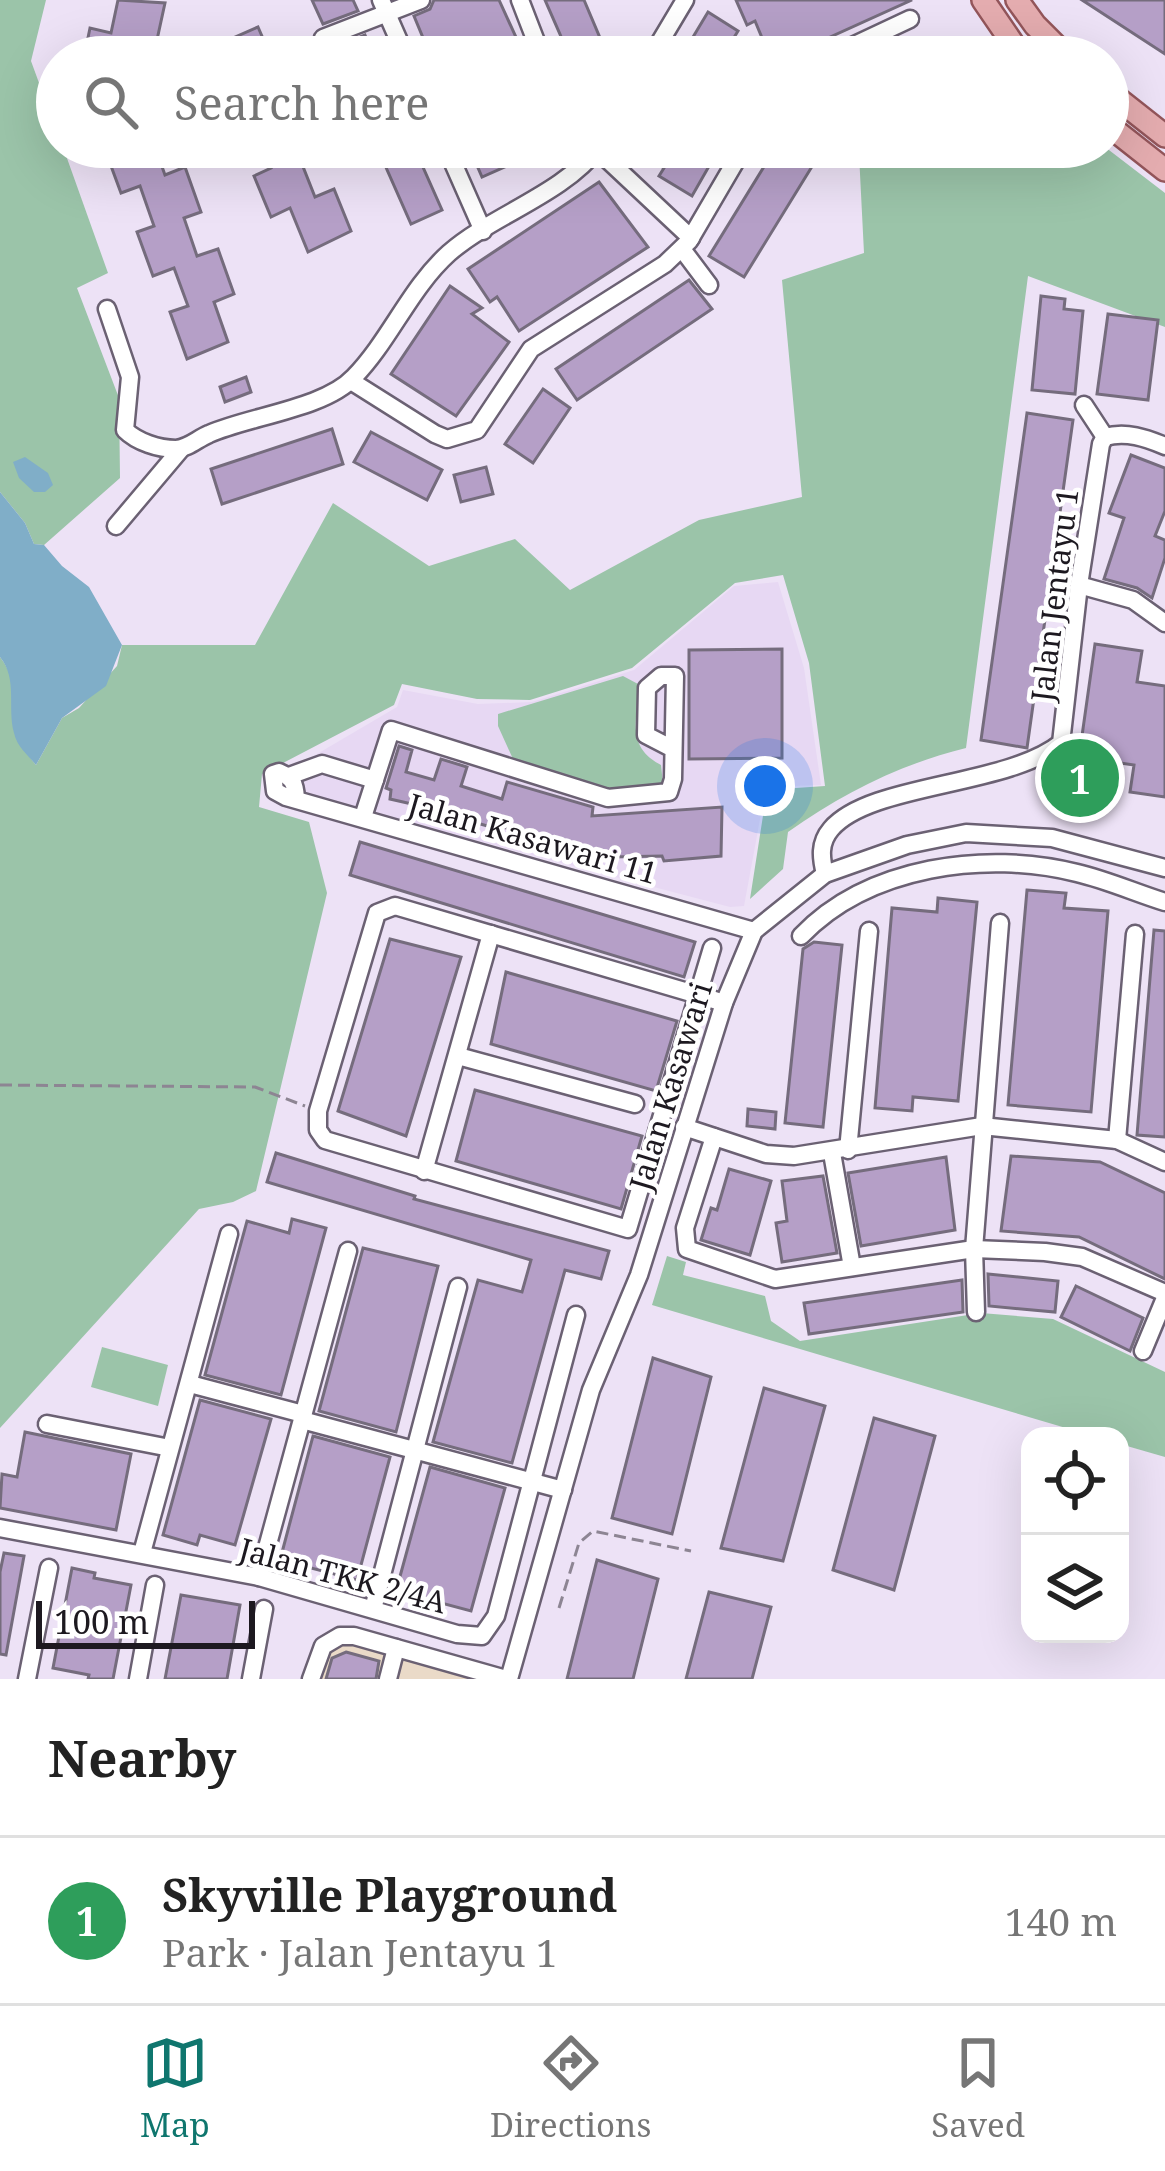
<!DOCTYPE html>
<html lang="en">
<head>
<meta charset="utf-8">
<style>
  :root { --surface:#fff; --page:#f6f6f6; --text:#222; --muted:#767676; --line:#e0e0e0; --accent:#0f766e }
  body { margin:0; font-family:"Noto Serif",serif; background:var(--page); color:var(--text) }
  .controls { position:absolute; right:36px; bottom:36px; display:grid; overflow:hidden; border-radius:24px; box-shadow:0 12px 48px #0002 }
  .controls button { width:108px; height:108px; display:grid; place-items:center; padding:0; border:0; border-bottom:3px solid var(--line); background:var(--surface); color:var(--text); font:60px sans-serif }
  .scale { position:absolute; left:36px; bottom:30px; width:219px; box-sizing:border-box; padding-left:12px; border:6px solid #1d1920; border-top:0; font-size:33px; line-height:42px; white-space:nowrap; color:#1d1920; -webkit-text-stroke:9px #fff; paint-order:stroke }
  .you { position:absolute; left:765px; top:786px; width:42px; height:42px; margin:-30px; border:9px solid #fff; border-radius:50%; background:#1a73e8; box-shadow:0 0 0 18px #1a73e833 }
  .badge { display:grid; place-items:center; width:78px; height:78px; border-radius:50%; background:var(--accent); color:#fff; font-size:39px; font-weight:700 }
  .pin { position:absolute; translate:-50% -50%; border:6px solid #fff; box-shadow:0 3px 12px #0006 }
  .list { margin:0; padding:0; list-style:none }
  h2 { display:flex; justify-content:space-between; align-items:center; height:156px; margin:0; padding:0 48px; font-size:51px }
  h2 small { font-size:39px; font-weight:400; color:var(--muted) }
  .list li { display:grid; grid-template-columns:78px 1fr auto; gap:36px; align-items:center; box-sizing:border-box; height:168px; padding:0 48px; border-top:3px solid var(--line) }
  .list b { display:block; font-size:45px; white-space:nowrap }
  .list p { margin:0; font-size:39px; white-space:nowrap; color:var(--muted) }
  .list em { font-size:39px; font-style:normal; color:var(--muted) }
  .icon { flex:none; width:66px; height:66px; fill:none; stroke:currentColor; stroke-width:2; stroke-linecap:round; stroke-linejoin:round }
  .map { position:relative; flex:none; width:1165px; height:1679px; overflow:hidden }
  .search { position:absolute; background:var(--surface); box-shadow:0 12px 48px #0002; left:36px; right:36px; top:36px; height:132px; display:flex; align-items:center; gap:30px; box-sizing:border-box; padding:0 42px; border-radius:66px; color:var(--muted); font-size:45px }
  .sheet { height:324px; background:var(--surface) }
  nav { display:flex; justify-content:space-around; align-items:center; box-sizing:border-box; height:168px; border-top:3px solid var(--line); background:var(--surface); font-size:33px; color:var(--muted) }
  nav a { display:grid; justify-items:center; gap:6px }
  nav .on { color:var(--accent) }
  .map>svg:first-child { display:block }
</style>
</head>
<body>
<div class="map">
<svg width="1165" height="1679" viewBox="0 0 1165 1679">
  <rect width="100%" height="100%" fill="#ede2f6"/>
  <path fill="#eadac8" d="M 354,1641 L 469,1676 L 468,1679 L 319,1679 L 325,1654 L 336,1644 Z"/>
  <path fill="#e7d8f3" d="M 778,582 L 804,668 L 821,785 L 766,787 L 744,906 L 730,907 L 307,796 L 300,764 L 397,707 L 403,690 L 478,704 L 532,702 L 634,670 L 734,586 Z"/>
  <g fill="#9bc4a9">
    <path d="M 0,0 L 46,0 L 31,61 L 57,132 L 57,147 L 63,147 L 108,273 L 77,288 L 119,398 L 120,478 L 44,545 L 34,544 L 25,523 L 0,492 Z"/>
    <path d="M 872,147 L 1105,147 L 1165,193 L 1165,327 L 1028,276 L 966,748 C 901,764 843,793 788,832 L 783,869 L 750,899 L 767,790 L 825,786 L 809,663 L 783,575 L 735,583 L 632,668 L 530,700 L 477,699 L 402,684 L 394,705 L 262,774 L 259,807 L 309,822 L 327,893 L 256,1191 L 233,1202 L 199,1209 L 0,1428 L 0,657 C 27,691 0,721 36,765 L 62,718 L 79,708 L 117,666 L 122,645 L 255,645 L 333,503 L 429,566 L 515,539 L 570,590 L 699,520 L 802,497 L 782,280 L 864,253 L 859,154 Z"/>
    <path d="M 623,676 L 638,684 C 638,720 625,746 661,765 L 663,784 C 624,804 552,771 513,759 L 498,726 L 498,714 Z"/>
    <path d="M 1063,764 L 1099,769 L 1096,790 L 1061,786 Z"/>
    <path d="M 667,1256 L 686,1262 L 683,1275 L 765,1296 L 771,1321 L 800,1341 L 981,1313 L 1053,1319 L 1165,1372 L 1165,1457 L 1120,1444 L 1120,1436 L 1093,1436 L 652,1305 Z"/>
    <path d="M 102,1347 L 168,1365 L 158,1406 L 91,1387 Z"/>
  </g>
  <g fill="#80aec8">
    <path d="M 25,457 L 48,473 L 53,485 L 45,492 L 34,492 L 19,478 L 13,462 Z"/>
    <path d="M 0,492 L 25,523 L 34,544 L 44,545 L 62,566 L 89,587 L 122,645 L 106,686 L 62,718 L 36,765 C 28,755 17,747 14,733 C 7,707 18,679 0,657 Z"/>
  </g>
  <g fill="#b59fc7" stroke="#756c7d" stroke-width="3">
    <path d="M 118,0 L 165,3 L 155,49 L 135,45 L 132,57 L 84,57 L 90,28 L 111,33 Z"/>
    <path d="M 312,0 L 353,0 L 358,11 L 323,24 Z"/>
    <path d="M 434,0 L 499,0 L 525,57 L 431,57 L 414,16 L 430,9 Z"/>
    <path d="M 545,0 L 584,0 L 603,45 L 570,57 Z"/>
    <path d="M 736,0 L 912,0 L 786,57 L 770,57 L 755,21 L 747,25 Z"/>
    <path d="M 1082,0 L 1165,0 L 1165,54 Z"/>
    <path d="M 708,12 L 738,31 L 722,57 L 681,57 Z"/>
    <path d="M 258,27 L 271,57 L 222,57 L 217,45 Z"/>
    <path d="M 365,35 L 374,57 L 337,57 L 333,48 Z"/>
    <path d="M 936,42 L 944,57 L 906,57 Z"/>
    <path d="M 104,147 L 155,147 L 165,175 L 185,167 L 201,212 L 184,218 L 197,256 L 218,249 L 234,294 L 214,302 L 228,342 L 187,359 L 170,312 L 188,306 L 174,268 L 153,276 L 137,232 L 154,226 L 140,186 L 121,193 Z"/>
    <path d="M 262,147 L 328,147 L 300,159 L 315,197 L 334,189 L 351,231 L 308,252 L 290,208 L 271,217 L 254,176 L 271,168 Z"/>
    <path d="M 377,147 L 414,147 L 442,210 L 411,224 Z"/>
    <path d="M 469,147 L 510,147 L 516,162 L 482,177 Z"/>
    <path d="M 630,147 L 720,147 L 692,196 L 659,176 L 664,168 Z"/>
    <path d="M 776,147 L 824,147 L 744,277 L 709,256 Z"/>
    <path d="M 599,182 L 648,247 L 519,331 L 497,297 L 490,302 L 468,269 Z"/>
    <path d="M 689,280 L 712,309 L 577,400 L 556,369 Z"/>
    <path d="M 450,286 L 482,308 L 472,314 L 509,342 L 456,416 L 391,374 Z"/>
    <path d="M 1041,296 L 1065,299 L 1064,309 L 1083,311 L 1075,394 L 1032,390 Z"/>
    <path d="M 1108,314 L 1158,320 L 1148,400 L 1097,394 Z"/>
    <path d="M 246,377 L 251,392 L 225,402 L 220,387 Z"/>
    <path d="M 543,389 L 570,408 L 533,463 L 505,444 Z"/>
    <path d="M 1027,413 L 1073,420 L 1027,748 L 981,740 Z"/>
    <path d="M 332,429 L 343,464 L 222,504 L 211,469 Z"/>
    <path d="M 371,432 L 442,470 L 427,500 L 354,462 Z"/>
    <path d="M 1131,455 L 1165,468 L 1165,511 L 1155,536 L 1165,540 L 1165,558 L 1152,598 L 1137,588 L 1104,579 L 1124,518 L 1109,513 Z"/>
    <path d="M 486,467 L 493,494 L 461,502 L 454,475 Z"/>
    <path d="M 1095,644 L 1142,651 L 1137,682 L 1165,686 L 1165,797 L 1130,792 L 1134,765 L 1079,757 Z"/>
    <path d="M 782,649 L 782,758 L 689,759 L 689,650 Z"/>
    <path d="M 399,746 L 412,750 L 406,772 L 434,780 L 441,759 L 467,767 L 461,786 L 502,799 L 507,782 L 593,807 L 592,816 L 722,807 L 721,856 L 664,861 L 662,856 L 612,857 L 499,826 L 498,829 L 455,817 L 454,822 L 432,815 L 434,809 L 390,799 L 391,790 L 386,788 Z"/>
    <path d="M 360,842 L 695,942 L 684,977 L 350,875 Z"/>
    <path d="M 1027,890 L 1066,893 L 1064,908 L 1108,911 L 1091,1112 L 1008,1105 Z"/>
    <path d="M 938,898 L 977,902 L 958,1101 L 913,1097 L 912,1111 L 875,1108 L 892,908 L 937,912 Z"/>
    <path d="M 1154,930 L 1165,931 L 1165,1137 L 1137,1135 Z"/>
    <path d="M 390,939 L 461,957 L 406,1136 L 338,1111 Z"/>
    <path d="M 814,942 L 842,945 L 823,1127 L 785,1123 L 803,949 Z"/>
    <path d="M 506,972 L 677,1021 L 656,1091 L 491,1044 Z"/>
    <path d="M 475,1090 L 642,1136 L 621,1209 L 456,1161 Z"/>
    <path d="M 748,1109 L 776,1112 L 775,1129 L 747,1126 Z"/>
    <path d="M 276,1153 L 415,1196 L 414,1199 L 609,1251 L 601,1279 L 565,1270 L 512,1463 L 433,1442 L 478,1280 L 522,1292 L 531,1260 L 267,1182 Z"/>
    <path d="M 1011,1156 L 1100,1162 L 1165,1193 L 1165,1279 L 1079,1237 L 1001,1231 Z"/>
    <path d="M 946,1157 L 955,1230 L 861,1246 L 848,1173 Z"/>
    <path d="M 729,1169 L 771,1181 L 750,1255 L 701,1240 L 711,1208 L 717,1210 Z"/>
    <path d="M 823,1176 L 837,1253 L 782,1262 L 776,1223 L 787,1221 L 782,1181 Z"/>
    <path d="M 292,1219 L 326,1228 L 281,1395 L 205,1375 L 247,1221 L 289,1233 Z"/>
    <path d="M 363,1248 L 438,1266 L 396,1432 L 319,1411 Z"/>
    <path d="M 988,1274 L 1058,1281 L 1055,1312 L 989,1306 Z"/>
    <path d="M 962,1280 L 963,1312 L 809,1334 L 804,1303 Z"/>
    <path d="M 1076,1286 L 1143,1318 L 1130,1351 L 1061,1317 Z"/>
    <path d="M 653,1358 L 711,1377 L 672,1534 L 612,1518 Z"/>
    <path d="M 764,1388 L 825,1406 L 783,1561 L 721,1548 Z"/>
    <path d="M 200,1400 L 271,1419 L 235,1545 L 200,1535 L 197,1545 L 163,1535 Z"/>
    <path d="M 874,1418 L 935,1436 L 894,1590 L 833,1570 Z"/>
    <path d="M 25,1432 L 131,1454 L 116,1530 L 0,1508 L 2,1474 L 17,1477 Z"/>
    <path d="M 313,1436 L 390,1457 L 357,1580 L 280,1560 Z"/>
    <path d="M 430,1467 L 505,1488 L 471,1611 L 396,1591 Z"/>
    <path d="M 4,1553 L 24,1556 L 6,1655 L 0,1654 L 0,1572 Z"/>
    <path d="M 597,1560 L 658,1579 L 633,1679 L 567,1679 Z"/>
    <path d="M 72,1568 L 95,1573 L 94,1578 L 131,1585 L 113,1679 L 88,1679 L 89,1675 L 53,1668 Z"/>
    <path d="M 709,1592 L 771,1607 L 752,1679 L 686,1679 Z"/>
    <path d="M 181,1595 L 240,1605 L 227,1679 L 165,1679 Z"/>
    <path d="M 346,1652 L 379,1661 L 376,1679 L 326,1679 L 332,1658 Z"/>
  </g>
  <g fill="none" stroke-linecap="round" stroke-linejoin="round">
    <defs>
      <g id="minor">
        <path d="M 381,0 L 406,57"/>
        <path d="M 520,0 L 542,57"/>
        <path d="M 323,38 L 421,0"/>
        <path d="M 651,57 L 685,0"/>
        <path d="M 829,57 L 910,19"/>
        <path d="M 446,147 L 483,231"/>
        <path d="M 594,147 L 691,238"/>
        <path d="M 682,249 L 709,285"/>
        <path d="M 107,309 L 130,377 L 125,430 C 137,442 159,449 176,449 C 189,448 197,439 209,434 C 249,416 324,409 354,377 C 390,340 410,288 449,253 C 494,214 562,195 599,147"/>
        <path d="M 351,381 L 435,434 L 447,439 L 477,430 L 531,349 L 665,264 L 689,241 L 744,147"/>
        <path d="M 1084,405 L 1105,437"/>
        <path d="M 116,526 L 181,449"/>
        <path d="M 1079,585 L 1133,600 L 1165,623"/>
        <path d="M 289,776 L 322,764 L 375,780"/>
        <path d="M 296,798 C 295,783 293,778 279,772 L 273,774 L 275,791 L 286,797 L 754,931"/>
        <path d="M 363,817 L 391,730 L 608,798 L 669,792 L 673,779 L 675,676 L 661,676 L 647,688 L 646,735 L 673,749"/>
        <path d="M 825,874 C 821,858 819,843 831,829 C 870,783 1006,787 1061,743 L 1079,585 L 1101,444 L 1105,437 C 1126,431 1146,438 1165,446"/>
        <path d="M 801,936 C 868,866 986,850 1077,873 C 1107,880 1136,893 1165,902"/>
        <path d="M 712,948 L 628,1229 L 325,1140 L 318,1130 L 318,1111 L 377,913 L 395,906 L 698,995 L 724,1003"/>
        <path d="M 458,1056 L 635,1104"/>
        <path d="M 684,1127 L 766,1154 L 794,1156 L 982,1126 L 1117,1140 L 1165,1162"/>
        <path d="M 714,1137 L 685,1228 L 687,1249 L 775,1279 L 974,1249 L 1045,1252 L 1082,1257 L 1165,1293"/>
        <path d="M 1117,1140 L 1135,934"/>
        <path d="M 848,1150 L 869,931"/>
        <path d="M 832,1153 L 852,1267"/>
        <path d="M 424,1171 L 491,934"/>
        <path d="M 976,1312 L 974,1249 L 1000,923"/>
        <path d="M 1143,1351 L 1165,1298"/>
        <path d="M 190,1384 L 303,1414"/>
        <path d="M 302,1420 L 563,1490"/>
        <path d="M 47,1424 L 170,1448"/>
        <path d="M 0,1528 L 259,1577 L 457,1634 L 482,1636 L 496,1616 L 576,1315"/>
        <path d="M 142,1553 L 229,1234"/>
        <path d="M 259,1577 L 348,1251"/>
        <path d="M 373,1609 L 458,1287"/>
        <path d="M 27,1679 L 49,1568"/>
        <path d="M 138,1679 L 155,1585"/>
        <path d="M 251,1679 L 264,1609"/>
        <path d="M 311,1679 L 323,1646 L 340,1636 L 354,1636 L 506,1679"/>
        <path d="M 388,1679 L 396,1648"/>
        <path d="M 509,1679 L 591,1390 L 639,1275 L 724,1003 L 754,931 L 825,874 L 907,845 L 966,833 L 1052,838 L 1165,868"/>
      </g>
      <g id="major">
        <path d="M 983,0 L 1022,57"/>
        <path d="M 1017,0 L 1035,25 L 1067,57"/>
        <path d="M 1108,91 L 1165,136"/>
        <path d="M 1108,125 L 1165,170"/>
      </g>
    </defs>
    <use href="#minor" stroke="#6b6173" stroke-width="21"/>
    <use href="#major" stroke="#93555a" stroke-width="26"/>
    <g stroke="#8d8593" stroke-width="3" stroke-dasharray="12 6" stroke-linecap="butt">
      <path d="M 0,1085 L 255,1087 L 305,1106"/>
      <path d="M 559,1608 L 579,1543 L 593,1531 L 691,1551"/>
    </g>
    <use href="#minor" stroke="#fff" stroke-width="16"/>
    <use href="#major" stroke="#e4acaf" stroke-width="21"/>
  </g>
  <g text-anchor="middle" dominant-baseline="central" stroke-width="9" stroke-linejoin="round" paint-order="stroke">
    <g font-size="30" fill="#1d1920" stroke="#fff">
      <text transform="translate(1054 595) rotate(-83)">Jalan Jentayu 1</text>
      <text transform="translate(533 838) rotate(16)">Jalan Kasawari 11</text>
      <text transform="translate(670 1086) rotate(-73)">Jalan Kasawari</text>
      <text transform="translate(343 1575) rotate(15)">Jalan TKK 2/4A</text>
    </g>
  </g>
</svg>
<div class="controls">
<button><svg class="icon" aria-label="locate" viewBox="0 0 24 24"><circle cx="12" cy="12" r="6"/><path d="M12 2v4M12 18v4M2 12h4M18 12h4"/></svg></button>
<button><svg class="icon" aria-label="layers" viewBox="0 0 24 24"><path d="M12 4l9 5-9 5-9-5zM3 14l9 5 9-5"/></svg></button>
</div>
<div class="scale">100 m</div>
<div class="you"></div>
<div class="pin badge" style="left:1080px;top:778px;background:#2e9e5b">1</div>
<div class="search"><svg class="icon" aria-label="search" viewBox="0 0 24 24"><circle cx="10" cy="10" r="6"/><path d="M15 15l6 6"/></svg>Search here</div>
</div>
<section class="sheet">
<h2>Nearby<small></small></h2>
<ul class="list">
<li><span class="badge" style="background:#2e9e5b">1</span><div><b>Skyville Playground</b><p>Park · Jalan Jentayu 1</p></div><em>140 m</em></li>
</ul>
</section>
<nav>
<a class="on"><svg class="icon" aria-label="map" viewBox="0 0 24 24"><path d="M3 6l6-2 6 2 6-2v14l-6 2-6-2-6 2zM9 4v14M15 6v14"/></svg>Map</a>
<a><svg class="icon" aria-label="directions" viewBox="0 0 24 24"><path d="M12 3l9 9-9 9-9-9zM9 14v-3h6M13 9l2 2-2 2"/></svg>Directions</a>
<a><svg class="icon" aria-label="saved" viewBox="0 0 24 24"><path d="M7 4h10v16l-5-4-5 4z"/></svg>Saved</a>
</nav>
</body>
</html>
